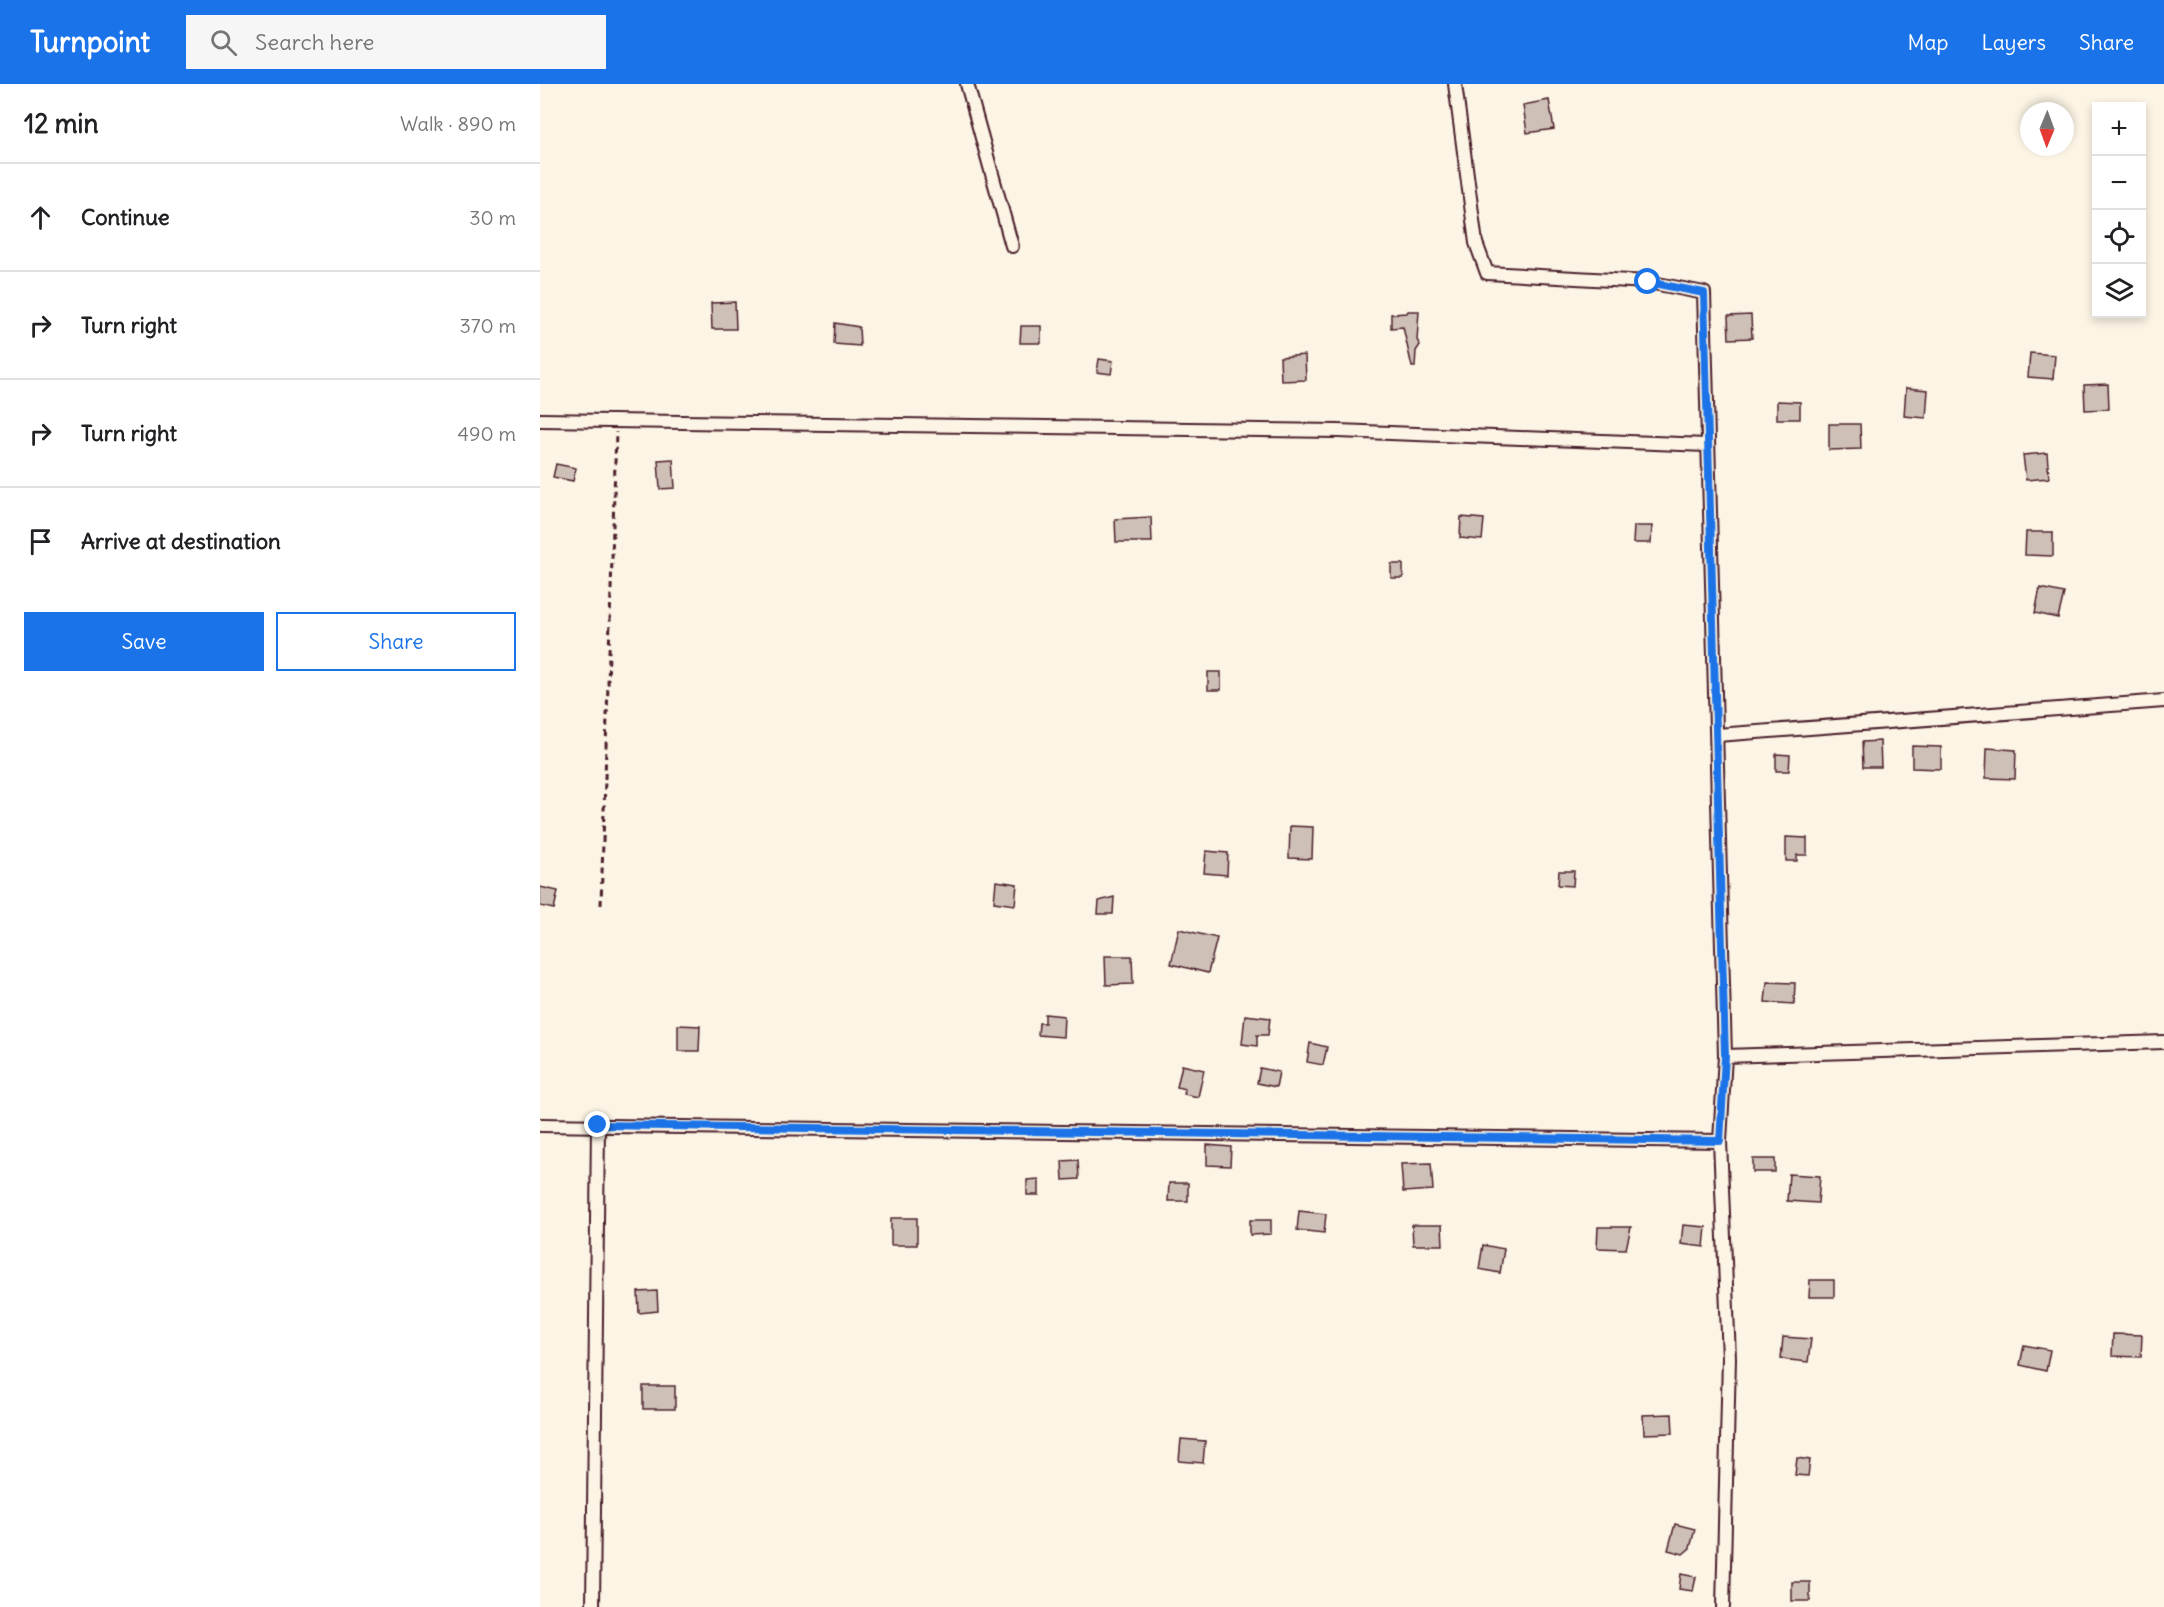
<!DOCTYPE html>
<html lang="en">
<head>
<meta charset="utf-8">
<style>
  :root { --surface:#fff; --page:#f6f6f6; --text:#202124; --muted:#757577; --line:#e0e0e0; --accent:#1a73e8 }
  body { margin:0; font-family:Delius,sans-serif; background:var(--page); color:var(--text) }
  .controls { position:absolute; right:18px; top:18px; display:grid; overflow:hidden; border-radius:0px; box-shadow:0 3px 9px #0003 }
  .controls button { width:54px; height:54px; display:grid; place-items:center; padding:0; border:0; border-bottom:2px solid var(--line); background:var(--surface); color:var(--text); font:30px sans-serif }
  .compass { position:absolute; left:1480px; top:18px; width:54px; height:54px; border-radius:50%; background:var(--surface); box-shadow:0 3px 9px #0003; rotate:181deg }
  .stop { position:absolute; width:18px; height:18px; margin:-14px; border:4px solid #1a73e8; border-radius:50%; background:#fff }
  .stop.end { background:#1a73e8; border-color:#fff; box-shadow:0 2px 6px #0008 }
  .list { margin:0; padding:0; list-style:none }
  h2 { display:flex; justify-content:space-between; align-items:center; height:78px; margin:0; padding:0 24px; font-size:26px }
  h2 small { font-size:20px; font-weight:400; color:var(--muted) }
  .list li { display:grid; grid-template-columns:39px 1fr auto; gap:18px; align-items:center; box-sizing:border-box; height:108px; padding:0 24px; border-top:2px solid var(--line) }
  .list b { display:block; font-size:22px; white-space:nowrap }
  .list em { font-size:20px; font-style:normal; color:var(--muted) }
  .actions { display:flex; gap:12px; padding:18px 24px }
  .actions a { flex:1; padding:14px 0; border:2px solid var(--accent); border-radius:0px; text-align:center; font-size:21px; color:var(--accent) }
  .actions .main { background:var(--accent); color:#fff }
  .icon { flex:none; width:33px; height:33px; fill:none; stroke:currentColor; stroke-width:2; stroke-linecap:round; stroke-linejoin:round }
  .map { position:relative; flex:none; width:1624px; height:1523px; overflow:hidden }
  header { display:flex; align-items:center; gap:36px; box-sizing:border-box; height:84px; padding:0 30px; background:var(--accent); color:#fff }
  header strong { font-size:28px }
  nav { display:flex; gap:33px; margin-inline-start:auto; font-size:21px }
  .search { width:420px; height:54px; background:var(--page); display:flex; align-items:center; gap:15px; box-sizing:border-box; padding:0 21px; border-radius:0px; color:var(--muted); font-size:22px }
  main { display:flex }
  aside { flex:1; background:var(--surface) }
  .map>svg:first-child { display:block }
</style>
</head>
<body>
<header>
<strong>Turnpoint</strong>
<div class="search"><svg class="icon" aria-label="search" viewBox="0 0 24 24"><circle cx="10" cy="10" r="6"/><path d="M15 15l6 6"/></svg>Search here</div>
<nav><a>Map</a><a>Layers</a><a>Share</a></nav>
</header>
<main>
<aside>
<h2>12 min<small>Walk · 890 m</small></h2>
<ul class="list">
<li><svg class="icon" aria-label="ahead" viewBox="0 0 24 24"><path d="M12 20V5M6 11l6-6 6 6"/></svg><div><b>Continue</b></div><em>30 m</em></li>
<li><svg class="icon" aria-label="right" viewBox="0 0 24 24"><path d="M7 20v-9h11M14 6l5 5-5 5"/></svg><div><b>Turn right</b></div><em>370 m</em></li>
<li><svg class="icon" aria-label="right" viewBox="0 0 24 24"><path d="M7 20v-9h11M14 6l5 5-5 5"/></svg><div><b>Turn right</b></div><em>490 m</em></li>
<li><svg class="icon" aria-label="arrive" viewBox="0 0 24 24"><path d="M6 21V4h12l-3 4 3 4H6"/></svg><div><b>Arrive at destination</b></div></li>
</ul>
<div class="actions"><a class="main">Save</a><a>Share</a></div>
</aside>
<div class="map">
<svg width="1624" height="1523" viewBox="0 0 1624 1523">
  <rect width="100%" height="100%" fill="#fcf5e5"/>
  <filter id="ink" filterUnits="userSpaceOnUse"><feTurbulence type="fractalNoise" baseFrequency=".0167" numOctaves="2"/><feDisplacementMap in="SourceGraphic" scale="12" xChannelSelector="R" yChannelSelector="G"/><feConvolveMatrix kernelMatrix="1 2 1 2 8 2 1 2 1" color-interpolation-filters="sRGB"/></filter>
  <g filter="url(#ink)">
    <g fill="#cfc0b7" stroke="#4a1f2b" stroke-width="1.5">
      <path d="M 1009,16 L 1014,45 L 987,49 L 983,21 Z"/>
      <path d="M 195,218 L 196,245 L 172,245 L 171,219 Z"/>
      <path d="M 868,227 L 879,227 L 877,256 L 880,261 L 876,267 L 875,283 L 872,283 L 863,243 L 851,244 L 851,230 L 867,229 Z"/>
      <path d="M 1211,231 L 1212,254 L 1189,255 L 1188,232 Z"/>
      <path d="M 295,239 L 319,243 L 320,262 L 294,260 Z"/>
      <path d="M 481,242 L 501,242 L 501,259 L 480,259 Z"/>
      <path d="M 1490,269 L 1515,271 L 1513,295 L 1488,293 Z"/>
      <path d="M 765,271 L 766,296 L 741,297 L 740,273 Z"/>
      <path d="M 559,275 L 573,277 L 571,290 L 557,288 Z"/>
      <path d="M 1568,300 L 1569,325 L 1545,326 L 1544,301 Z"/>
      <path d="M 1366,304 L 1388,306 L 1386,334 L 1364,332 Z"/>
      <path d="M 1237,317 L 1260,318 L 1260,335 L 1237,335 Z"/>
      <path d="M 1289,340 L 1320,340 L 1321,365 L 1289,366 Z"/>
      <path d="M 1507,369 L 1509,394 L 1486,396 L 1483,371 Z"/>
      <path d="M 133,375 L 135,404 L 120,405 L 118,376 Z"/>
      <path d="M 16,380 L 36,384 L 33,397 L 13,393 Z"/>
      <path d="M 611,433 L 612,458 L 576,458 L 575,435 Z"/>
      <path d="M 921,433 L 944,435 L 942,456 L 920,454 Z"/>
      <path d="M 1094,442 L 1112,442 L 1111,459 L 1093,459 Z"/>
      <path d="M 1486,448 L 1513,448 L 1513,472 L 1485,471 Z"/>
      <rect x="851" y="480" width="12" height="14"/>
      <path d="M 1500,504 L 1524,509 L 1518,534 L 1495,529 Z"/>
      <rect x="668" y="588" width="13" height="18"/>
      <path d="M 1340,657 L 1341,683 L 1323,683 L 1322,658 Z"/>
      <path d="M 1372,662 L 1401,663 L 1401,685 L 1372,684 Z"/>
      <path d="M 1447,664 L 1476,666 L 1475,695 L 1446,694 Z"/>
      <path d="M 1236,670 L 1250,671 L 1249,687 L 1236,687 Z"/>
      <path d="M 750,742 L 773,743 L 772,775 L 749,774 Z"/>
      <path d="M 1246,753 L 1267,754 L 1267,771 L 1257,771 L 1257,777 L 1246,777 Z"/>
      <path d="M 666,767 L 688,769 L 687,791 L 664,789 Z"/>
      <path d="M 1019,787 L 1034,787 L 1033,802 L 1018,801 Z"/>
      <path d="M 456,797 L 477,800 L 475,821 L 454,818 Z"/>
      <path d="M 0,803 L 18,807 L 14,825 L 0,822 Z"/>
      <path d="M 574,813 L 573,830 L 558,830 L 559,817 Z"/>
      <path d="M 639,845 L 677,854 L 668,889 L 631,880 Z"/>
      <path d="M 565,872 L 592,872 L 593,900 L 566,901 Z"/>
      <path d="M 1227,898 L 1255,899 L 1254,920 L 1225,918 Z"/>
      <path d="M 505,930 L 524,932 L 523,953 L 498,951 L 499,939 L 505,939 Z"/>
      <path d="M 705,931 L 730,934 L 728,951 L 717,951 L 717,962 L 702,960 Z"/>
      <path d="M 138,941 L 160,942 L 159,967 L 138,967 Z"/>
      <path d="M 770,959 L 787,963 L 783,981 L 767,978 Z"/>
      <path d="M 642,981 L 664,986 L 658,1013 L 644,1010 L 645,1005 L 637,1003 Z"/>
      <path d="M 720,984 L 739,988 L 736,1003 L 717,999 Z"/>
      <path d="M 667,1061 L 691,1063 L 690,1082 L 667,1081 Z"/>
      <rect x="1213" y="1075" width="22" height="13"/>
      <path d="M 538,1076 L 539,1095 L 523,1096 L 522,1077 Z"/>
      <path d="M 891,1079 L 893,1106 L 863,1108 L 861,1080 Z"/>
      <path d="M 1249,1090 L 1280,1092 L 1278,1119 L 1247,1117 Z"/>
      <path d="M 499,1095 L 499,1111 L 487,1111 L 487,1096 Z"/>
      <path d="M 629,1099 L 648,1099 L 648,1117 L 628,1117 Z"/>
      <path d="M 759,1127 L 786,1130 L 784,1149 L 757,1146 Z"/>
      <rect x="351" y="1134" width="26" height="27"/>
      <path d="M 710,1136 L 731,1136 L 731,1150 L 710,1151 Z"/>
      <path d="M 872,1141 L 902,1141 L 903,1161 L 873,1161 Z"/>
      <path d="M 1143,1141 L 1166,1143 L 1164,1163 L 1141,1160 Z"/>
      <path d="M 1058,1143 L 1091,1143 L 1086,1165 L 1057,1164 Z"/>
      <path d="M 943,1161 L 964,1165 L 960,1189 L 939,1185 Z"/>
      <path d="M 1270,1196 L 1294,1196 L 1294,1213 L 1269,1213 Z"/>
      <path d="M 117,1207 L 118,1227 L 99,1229 L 98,1208 Z"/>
      <path d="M 1573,1250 L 1602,1251 L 1601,1273 L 1572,1272 Z"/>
      <path d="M 1243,1253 L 1271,1255 L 1268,1278 L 1241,1275 Z"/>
      <path d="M 1484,1261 L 1510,1266 L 1506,1287 L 1480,1281 Z"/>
      <rect x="103" y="1302" width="32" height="23"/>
      <path d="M 1132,1330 L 1133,1349 L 1104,1350 L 1103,1331 Z"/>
      <path d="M 641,1355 L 665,1357 L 663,1379 L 639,1377 Z"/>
      <path d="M 1257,1374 L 1270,1376 L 1268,1392 L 1255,1391 Z"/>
      <path d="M 1135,1440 L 1155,1445 L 1150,1464 L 1143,1470 L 1128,1466 Z"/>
      <path d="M 1141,1490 L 1156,1493 L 1153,1507 L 1139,1505 Z"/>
      <rect x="1252" y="1498" width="18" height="19"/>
    </g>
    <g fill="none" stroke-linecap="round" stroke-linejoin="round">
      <defs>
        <g id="minor">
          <path d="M 427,0 L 472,162"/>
          <path d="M 915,0 L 936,159 L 947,189 L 1108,198 L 1164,209 L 1185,972 L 1180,1057 L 1189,1274 L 1183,1523"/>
          <path d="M 0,336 L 798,347 L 1167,361"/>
          <path d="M 1177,651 L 1624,617"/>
          <path d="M 1185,972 L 1624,958"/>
          <path d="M 0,1041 L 1180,1057"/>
          <path d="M 53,1523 L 58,1041"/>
        </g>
      </defs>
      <use href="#minor" stroke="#4a1f2b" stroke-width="16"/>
      <path stroke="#4a1f2b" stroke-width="3" stroke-dasharray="6 4.5" stroke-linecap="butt" d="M 61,821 L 76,348"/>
      <use href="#minor" stroke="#fcf5e5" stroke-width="12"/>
    </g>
  </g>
  <g fill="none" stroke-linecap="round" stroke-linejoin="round" filter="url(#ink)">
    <path stroke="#1a73e8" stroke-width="8" d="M 58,1041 L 1180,1057 L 1185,972 L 1164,209 L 1108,198"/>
  </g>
</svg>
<div class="controls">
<button>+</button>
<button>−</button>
<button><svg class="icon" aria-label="locate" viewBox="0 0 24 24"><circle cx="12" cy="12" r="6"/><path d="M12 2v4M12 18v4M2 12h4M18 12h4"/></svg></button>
<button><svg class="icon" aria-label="layers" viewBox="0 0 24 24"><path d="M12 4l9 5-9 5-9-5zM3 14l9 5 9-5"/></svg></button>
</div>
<svg class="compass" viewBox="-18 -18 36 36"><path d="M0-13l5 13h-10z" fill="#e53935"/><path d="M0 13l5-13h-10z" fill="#757577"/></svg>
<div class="stop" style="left:1108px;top:198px"></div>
<div class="stop end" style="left:58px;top:1041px"></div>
</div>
</main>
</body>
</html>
